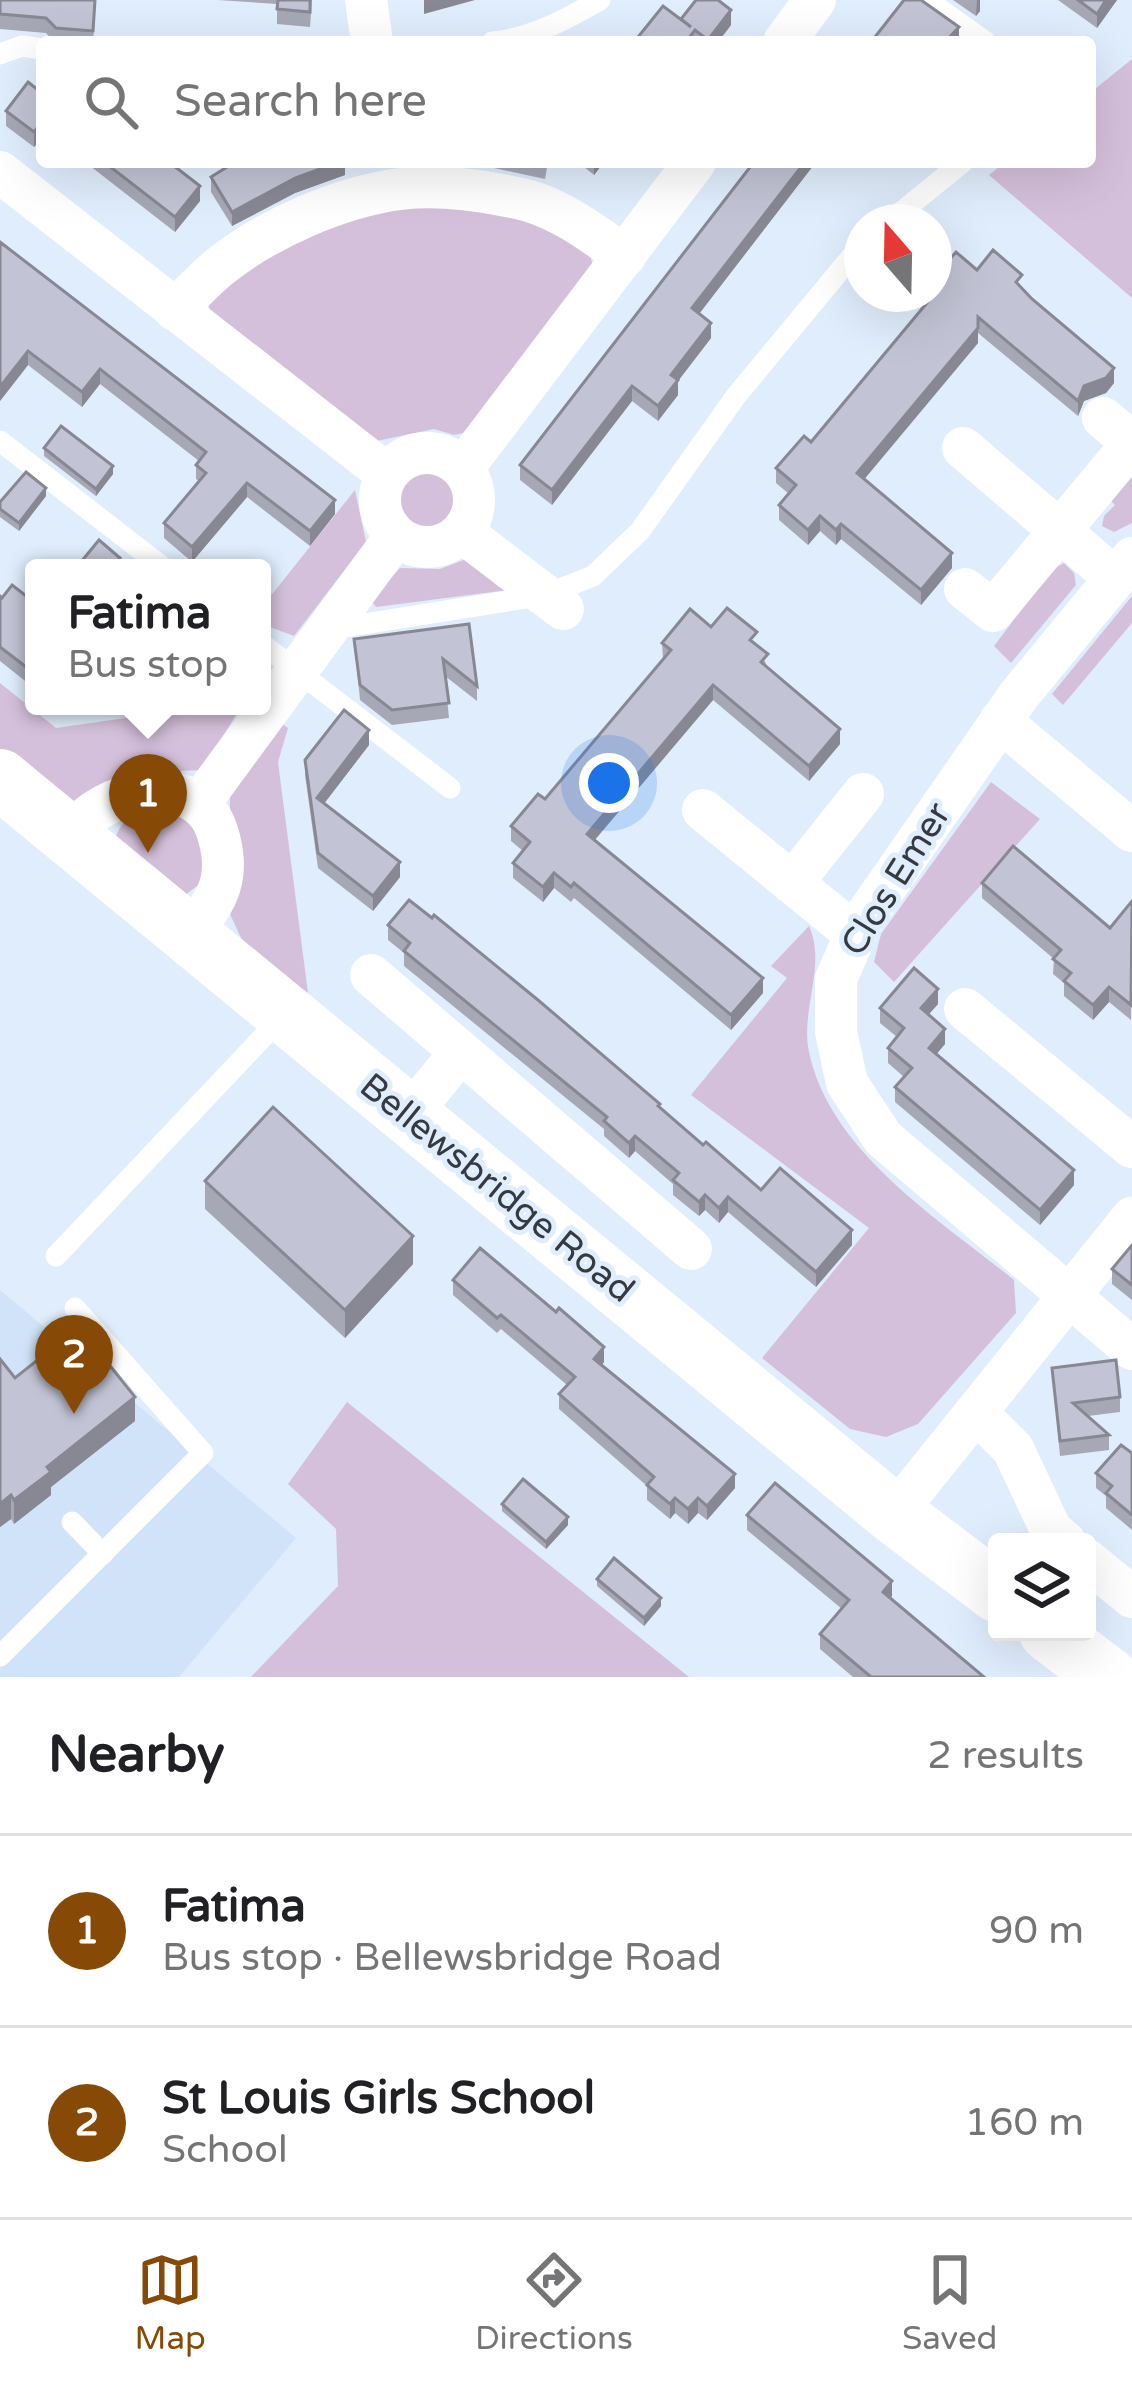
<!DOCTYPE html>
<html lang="en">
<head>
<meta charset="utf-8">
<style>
  :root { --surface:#fff; --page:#f6f6f6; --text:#202124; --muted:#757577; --line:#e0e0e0; --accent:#864a06 }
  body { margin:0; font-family:"Varela Round",sans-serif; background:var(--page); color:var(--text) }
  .controls { position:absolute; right:36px; bottom:36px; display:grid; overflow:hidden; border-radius:12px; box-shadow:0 12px 48px #0002 }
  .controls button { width:108px; height:108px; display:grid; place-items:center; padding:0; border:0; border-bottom:3px solid var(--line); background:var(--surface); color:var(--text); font:60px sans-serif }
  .compass { position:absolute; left:844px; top:204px; width:108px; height:108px; border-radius:50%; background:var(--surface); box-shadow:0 12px 48px #0002; rotate:340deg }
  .you { position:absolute; left:609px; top:783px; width:42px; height:42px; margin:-30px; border:9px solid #fff; border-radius:50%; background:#1a73e8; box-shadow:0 0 0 18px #1a73e833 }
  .badge { display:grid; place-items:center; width:78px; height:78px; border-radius:50%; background:var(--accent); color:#fff; font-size:39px; font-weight:700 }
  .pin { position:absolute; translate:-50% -99px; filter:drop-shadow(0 3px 6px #0008) }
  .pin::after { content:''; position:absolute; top:63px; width:42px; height:36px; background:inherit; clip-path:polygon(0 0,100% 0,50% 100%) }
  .popup { position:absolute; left:25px; top:559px; width:246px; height:156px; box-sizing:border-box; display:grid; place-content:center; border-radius:12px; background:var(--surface); filter:drop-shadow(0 3px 9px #0005); font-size:39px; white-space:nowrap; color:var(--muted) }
  .popup b { font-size:45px; color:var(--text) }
  .popup::after { content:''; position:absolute; left:50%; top:100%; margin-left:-24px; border:24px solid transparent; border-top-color:var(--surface) }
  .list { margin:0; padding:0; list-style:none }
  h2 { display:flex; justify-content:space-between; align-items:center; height:156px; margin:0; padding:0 48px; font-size:51px }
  h2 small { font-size:39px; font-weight:400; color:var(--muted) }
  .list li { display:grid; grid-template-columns:78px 1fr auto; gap:36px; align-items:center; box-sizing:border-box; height:192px; padding:0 48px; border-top:3px solid var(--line) }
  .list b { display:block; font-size:45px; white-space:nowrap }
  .list p { margin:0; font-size:39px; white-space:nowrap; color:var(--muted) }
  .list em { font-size:39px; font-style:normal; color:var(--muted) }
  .icon { flex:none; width:66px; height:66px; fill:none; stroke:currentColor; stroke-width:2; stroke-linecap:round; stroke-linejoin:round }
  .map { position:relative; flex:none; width:1132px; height:1677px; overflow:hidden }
  .search { position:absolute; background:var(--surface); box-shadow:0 12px 48px #0002; left:36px; right:36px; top:36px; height:132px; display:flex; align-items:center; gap:30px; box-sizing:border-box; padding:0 42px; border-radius:12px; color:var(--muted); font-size:45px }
  .sheet { height:540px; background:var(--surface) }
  nav { display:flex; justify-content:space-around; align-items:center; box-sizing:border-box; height:168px; border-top:3px solid var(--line); background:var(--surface); font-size:33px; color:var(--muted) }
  nav a { display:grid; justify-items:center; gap:6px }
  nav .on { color:var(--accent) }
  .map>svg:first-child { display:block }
</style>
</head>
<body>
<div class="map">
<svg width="1132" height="1677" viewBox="0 0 1132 1677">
  <rect width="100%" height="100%" fill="#e0edfc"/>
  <path fill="#d1e3f8" d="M 0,1290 L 296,1538 L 179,1677 L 0,1677 Z"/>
  <g fill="#d5c0db">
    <path d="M 1132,59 L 1132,298 L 989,175 L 1005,162 L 1090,162 L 1090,93 Z"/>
    <path d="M 413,203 L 506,211 L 589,250 L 593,267 L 468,432 L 454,435 L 434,429 L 372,442 L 213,319 L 208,304 L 271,250 L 348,216 Z"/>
    <path d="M 1132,467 L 1132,523 L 1114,532 L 1102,526 L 1104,516 L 1115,505 L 1107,497 Z"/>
    <circle cx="428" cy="501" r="29"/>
    <path d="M 355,490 L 366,542 L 294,636 L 262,624 L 262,607 Z"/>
    <path d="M 474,556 L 508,590 L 376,607 L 371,600 L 400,568 L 440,569 Z"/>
    <path d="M 1064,563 L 1074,573 L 1076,585 L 1011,663 L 994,646 L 1052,570 Z"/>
    <path d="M 1132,596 L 1132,623 L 1063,705 L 1052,694 Z"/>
    <path d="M 0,683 L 56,728 L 209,706 L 241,706 L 203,770 L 155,772 L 63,810 L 0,760 Z"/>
    <path d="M 279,722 L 288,728 L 278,762 L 308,993 L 247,951 L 229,912 L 241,849 L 230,808 L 230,790 Z"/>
    <path d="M 991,782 L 1040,819 L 894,982 L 874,962 L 881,934 Z"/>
    <path d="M 157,807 C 202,824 206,837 201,883 L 177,901 L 113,850 C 117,821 129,816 157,807 Z"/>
    <path d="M 809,926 C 827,966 800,1009 809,1052 C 830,1152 940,1220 1014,1280 L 1016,1313 L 918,1424 L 886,1437 L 850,1429 L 762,1358 L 869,1228 L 691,1095 L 787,978 L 771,966 Z"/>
    <path d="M 347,1402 L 689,1677 L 251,1677 L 338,1586 L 336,1529 L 288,1484 Z"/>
  </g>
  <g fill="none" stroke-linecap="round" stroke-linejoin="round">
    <g stroke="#fff" stroke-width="21">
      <path d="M 927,0 L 986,42"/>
      <path d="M 492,42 C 531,39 566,19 600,0"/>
      <path d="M 0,54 L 22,46 L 42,49"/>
      <path d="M 889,222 L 963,162"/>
      <path d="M 0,441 L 164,568"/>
      <path d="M 332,629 L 545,595 L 593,576 L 640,531 L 736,396 L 862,244"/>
      <path d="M 262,644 L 450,788"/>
      <path d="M 56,1256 L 282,1017"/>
      <path d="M 72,1522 L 103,1554"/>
      <path d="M 0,1656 L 203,1453 L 75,1308"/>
    </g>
    <g stroke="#fff" stroke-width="42">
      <path d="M 366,0 L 372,42"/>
      <path d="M 784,42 L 815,0"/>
      <path d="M 0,172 L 387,474"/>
      <path d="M 175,310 C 190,295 205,278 222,265 C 269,228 340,197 400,189 C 440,184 490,191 529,201 C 564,211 596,236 625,256"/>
      <path d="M 1103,418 L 1132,442"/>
      <path d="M 963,448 L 1115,578"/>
      <circle cx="427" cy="500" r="47"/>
      <path d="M 463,468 L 695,162"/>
      <path d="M 462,532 L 563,609"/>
      <path d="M 1132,558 L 1019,695 L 860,924 L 836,979 L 836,1032 L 847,1083 L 883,1138 L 1132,1349"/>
      <path d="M 965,589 L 993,611 L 1132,444"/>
      <path d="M 1000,721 L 1132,831"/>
      <path d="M 199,804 L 396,536"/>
      <path d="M 703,810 L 855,934"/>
      <path d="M 67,834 C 77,826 86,817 97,810 C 136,784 200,780 217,831 C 232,877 218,899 190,935"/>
      <path d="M 792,883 L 863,794"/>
      <path d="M 371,975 L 691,1249"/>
      <path d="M 965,1009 L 1132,1147"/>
      <path d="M 409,1115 L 461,1052"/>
      <path d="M 976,1412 L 1013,1449 L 1051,1530 L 1065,1542"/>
      <path d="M 894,1514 L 1132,1218"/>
      <path d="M 1087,1560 L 1132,1597"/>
    </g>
    <g stroke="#fff" stroke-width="60">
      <path d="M 0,779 L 894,1514 L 997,1592"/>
      <path d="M 1049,1632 L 1108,1677"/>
    </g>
  </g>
  <g fill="#a7a8b6">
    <path d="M 0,0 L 96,0 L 93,42 L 54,42 L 46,33 L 0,29 Z"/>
    <path d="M 218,0 L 312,0 L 310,27 L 277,24 L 277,4 Z"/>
    <path d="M 953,0 L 980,0 L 980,11 L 976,16 Z"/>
    <path d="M 1058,0 L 1117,0 L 1097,28 Z"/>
    <path d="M 681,19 L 731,25 L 718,42 L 634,42 Z"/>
    <path d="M 42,93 L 42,137 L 34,147 L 6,126 L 6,111 Z"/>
    <path d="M 85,162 L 169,162 L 200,201 L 175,232 Z"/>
    <path d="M 345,162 L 345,175 L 295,193 L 232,226 L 211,192 L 211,177 Z"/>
    <path d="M 416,162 L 548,162 L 545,179 L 485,166 Z"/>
    <path d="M 578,162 L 604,162 L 594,175 Z"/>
    <path d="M 754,162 L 816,162 L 699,314 L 711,338 L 678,381 L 678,395 L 658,421 L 632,401 L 552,505 L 520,480 L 520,465 Z"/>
    <path d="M 0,242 L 335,514 L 310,546 L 247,497 L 192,562 L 164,538 L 164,523 L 199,481 L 196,479 L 196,465 L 199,461 L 100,384 L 82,407 L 28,365 L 0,401 Z"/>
    <path d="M 977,270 L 1022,289 L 1114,383 L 1106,393 L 1084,401 L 1078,416 L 978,333 L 978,343 L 864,479 L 952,568 L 921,605 L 841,539 L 836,545 L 820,531 L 808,545 L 779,520 L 779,505 L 789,494 L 776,483 L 776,468 L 811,442 L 929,301 L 927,294 L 934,294 L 934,277 Z"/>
    <path d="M 44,448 L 113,474 L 96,496 L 44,456 Z"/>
    <path d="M 46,496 L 19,531 L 0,517 L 0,502 Z"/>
    <path d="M 0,596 L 34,602 L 34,688 L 0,661 Z"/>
    <path d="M 469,624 L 477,686 L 477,701 L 445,676 L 449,718 L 392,725 L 360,700 L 354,639 Z"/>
    <path d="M 711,627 L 757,645 L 768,668 L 840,744 L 809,781 L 713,700 L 594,841 L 763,993 L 731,1030 L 574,898 L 571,902 L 554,888 L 543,902 L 513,878 L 513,863 L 523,851 L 511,841 L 511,826 L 545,799 L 663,659 L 662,643 Z"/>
    <path d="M 369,745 L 324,803 L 400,877 L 373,911 L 318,868 L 305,775 L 305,760 Z"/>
    <path d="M 982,883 L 1110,928 L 1132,901 L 1131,1020 L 1109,1002 L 1093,1020 L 1064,996 L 1064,983 L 1053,974 L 1054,959 L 982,898 Z"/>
    <path d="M 388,925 L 660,1108 L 703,1145 L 761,1190 L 852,1245 L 816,1287 L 728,1212 L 719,1223 L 705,1210 L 699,1216 L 673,1195 L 673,1184 L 635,1151 L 629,1158 L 604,1136 L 604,1129 L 404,966 L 404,953 L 388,940 Z"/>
    <path d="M 938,1004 L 929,1014 L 945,1044 L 936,1054 L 1074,1185 L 1040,1225 L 895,1102 L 895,1087 L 904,1077 L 888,1063 L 888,1048 L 897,1037 L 880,1023 L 880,1008 Z"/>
    <path d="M 205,1181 L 413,1264 L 345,1338 L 205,1209 Z"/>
    <path d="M 1132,1245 L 1132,1300 L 1112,1284 L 1112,1269 Z"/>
    <path d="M 453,1280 L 604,1362 L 602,1365 L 735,1488 L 707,1520 L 698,1513 L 688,1524 L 675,1513 L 670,1519 L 647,1500 L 647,1486 L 559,1409 L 559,1394 L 567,1385 L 501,1329 L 497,1333 L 453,1295 Z"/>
    <path d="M 1052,1368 L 1120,1397 L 1120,1412 L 1088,1416 L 1109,1435 L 1109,1450 L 1060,1456 Z"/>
    <path d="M 15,1378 L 135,1421 L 51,1487 L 51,1495 L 14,1524 L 11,1519 L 0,1527 Z"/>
    <path d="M 1132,1453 L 1132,1530 L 1106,1508 L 1106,1496 L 1096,1488 L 1096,1473 Z"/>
    <path d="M 502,1504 L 568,1525 L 546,1549 L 502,1511 Z"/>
    <path d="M 747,1515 L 892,1596 L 890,1598 L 984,1677 L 853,1677 L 820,1649 L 820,1634 L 842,1609 L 747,1530 Z"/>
    <path d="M 597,1579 L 661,1606 L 644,1626 L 597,1586 Z"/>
  </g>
  <g fill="#888894">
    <path d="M 424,0 L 475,0 L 424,14 Z"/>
    <path d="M 977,0 L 980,0 L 980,11 L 976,16 Z"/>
    <path d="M 1106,0 L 1117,0 L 1097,28 L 1097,14 Z"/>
    <path d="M 731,10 L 731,25 L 718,42 L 708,42 Z"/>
    <path d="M 959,27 L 959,41 L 945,42 Z"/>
    <path d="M 42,122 L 42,137 L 34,147 L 34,132 Z"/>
    <path d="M 339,162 L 345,162 L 345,175 L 295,193 L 232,226 L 232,212 L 295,178 Z"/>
    <path d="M 594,162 L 604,162 L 594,175 Z"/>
    <path d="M 805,162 L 816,162 L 692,323 L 692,308 Z"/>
    <path d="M 200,186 L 200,201 L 175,232 L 175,217 Z"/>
    <path d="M 711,323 L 711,338 L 678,381 L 678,395 L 658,421 L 658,406 L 671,375 Z"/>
    <path d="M 978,328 L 978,343 L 857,488 L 857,473 Z"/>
    <path d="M 28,351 L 28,365 L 0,401 L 0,387 Z"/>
    <path d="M 1114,368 L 1114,383 L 1106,393 L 1084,401 L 1078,416 L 1078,401 L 1084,386 Z"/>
    <path d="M 100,369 L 100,384 L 82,407 L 82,392 Z"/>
    <path d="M 632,386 L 632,401 L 552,505 L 552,490 Z"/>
    <path d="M 113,466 L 113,474 L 96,496 L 96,489 Z"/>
    <path d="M 247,483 L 247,497 L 192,562 L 192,547 Z"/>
    <path d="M 46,488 L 46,496 L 19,531 L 19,523 Z"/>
    <path d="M 335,500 L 335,514 L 310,546 L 310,531 Z"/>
    <path d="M 820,516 L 820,531 L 808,545 L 808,530 Z"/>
    <path d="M 841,524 L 841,539 L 836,545 L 836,530 Z"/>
    <path d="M 952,553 L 952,568 L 921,605 L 921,590 Z"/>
    <path d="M 713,685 L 713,700 L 587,849 L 587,834 Z"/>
    <path d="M 840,729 L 840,744 L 809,781 L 809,766 Z"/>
    <path d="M 369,730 L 369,745 L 317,813 L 317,798 Z"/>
    <path d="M 400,862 L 400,877 L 373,911 L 373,896 Z"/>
    <path d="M 554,873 L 554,888 L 543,902 L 543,887 Z"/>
    <path d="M 763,978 L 763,993 L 731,1030 L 731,1015 Z"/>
    <path d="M 1109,987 L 1109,1002 L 1093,1020 L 1093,1005 Z"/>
    <path d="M 938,989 L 938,1004 L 921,1023 L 921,1008 Z"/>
    <path d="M 945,1029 L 945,1044 L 929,1063 L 929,1048 Z"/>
    <path d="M 635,1136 L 635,1151 L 629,1158 L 629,1143 Z"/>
    <path d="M 1074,1170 L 1074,1185 L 1040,1225 L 1040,1210 Z"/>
    <path d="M 705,1195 L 705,1210 L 699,1216 L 699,1202 Z"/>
    <path d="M 728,1197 L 728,1212 L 719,1223 L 719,1208 Z"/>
    <path d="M 852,1230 L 852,1245 L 816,1287 L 816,1272 Z"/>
    <path d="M 413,1236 L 413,1264 L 345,1338 L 345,1310 Z"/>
    <path d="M 604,1347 L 604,1362 L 594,1373 L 594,1359 Z"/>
    <path d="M 135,1397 L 135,1421 L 51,1487 L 51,1495 L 14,1524 L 14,1500 L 47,1467 Z"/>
    <path d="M 735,1474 L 735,1488 L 707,1520 L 707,1506 Z"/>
    <path d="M 11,1495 L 11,1519 L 0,1527 L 0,1504 Z"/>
    <path d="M 675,1498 L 675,1513 L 670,1519 L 670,1504 Z"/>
    <path d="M 698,1498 L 698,1513 L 688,1524 L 688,1509 Z"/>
    <path d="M 568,1517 L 568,1525 L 546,1549 L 546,1542 Z"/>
    <path d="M 892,1581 L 892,1596 L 883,1607 L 883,1592 Z"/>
    <path d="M 661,1598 L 661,1606 L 644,1626 L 644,1618 Z"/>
  </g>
  <g fill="#c2c3d4" stroke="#888894" stroke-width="3">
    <path d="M 0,0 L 95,0 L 93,31 L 56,28 L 46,18 L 0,14 Z"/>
    <path d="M 278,0 L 310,0 L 310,12 L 277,9 Z"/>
    <path d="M 696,0 L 718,0 L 731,10 L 708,40 L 695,30 L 686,42 L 634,42 L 663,6 L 691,27 L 681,19 Z"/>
    <path d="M 904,0 L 921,0 L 959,27 L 945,42 L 871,42 Z"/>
    <path d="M 1078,0 L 1106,0 L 1097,14 Z"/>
    <path d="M 28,82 L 42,93 L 42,122 L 34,132 L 6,111 Z"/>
    <path d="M 104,162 L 169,162 L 200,186 L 175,217 Z"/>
    <path d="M 235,162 L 339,162 L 295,178 L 232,212 L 211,177 Z"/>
    <path d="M 754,162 L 805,162 L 692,308 L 711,323 L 671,375 L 678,380 L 658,406 L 632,386 L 552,490 L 520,465 Z"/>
    <path d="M 0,242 L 335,500 L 310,531 L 247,483 L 192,547 L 164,523 L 206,473 L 196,465 L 206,452 L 100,369 L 82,392 L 28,351 L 0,387 Z"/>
    <path d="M 993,250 L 1022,275 L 1016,282 L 1032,299 L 1114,368 L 1106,378 L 1084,386 L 1078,401 L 978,317 L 978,328 L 857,473 L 952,553 L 921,590 L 841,524 L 836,530 L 820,516 L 808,530 L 779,505 L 796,485 L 776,468 L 804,436 L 811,442 L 936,292 L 934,291 L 934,277 L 956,252 L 977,270 Z"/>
    <path d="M 61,426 L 113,466 L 96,489 L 44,448 Z"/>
    <path d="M 26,472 L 46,488 L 19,523 L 0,509 L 0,502 Z"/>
    <path d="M 99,540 L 120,558 L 112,568 L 76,568 Z"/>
    <path d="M 12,585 L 34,602 L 34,673 L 0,647 L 0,596 L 2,598 Z"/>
    <path d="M 727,608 L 757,632 L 750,640 L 768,654 L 761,662 L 840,729 L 809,766 L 713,685 L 587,834 L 763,978 L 731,1015 L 574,883 L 571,887 L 554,873 L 543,887 L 513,863 L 530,842 L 511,826 L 538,794 L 545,799 L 671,650 L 662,643 L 690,609 L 711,627 Z"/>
    <path d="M 469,624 L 477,686 L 443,659 L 449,703 L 392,710 L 360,685 L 354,639 Z"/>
    <path d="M 344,710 L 369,730 L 317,798 L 400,862 L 373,896 L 318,853 L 305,760 Z"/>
    <path d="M 1013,846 L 1110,928 L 1132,901 L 1131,1005 L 1109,987 L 1093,1005 L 1064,981 L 1071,973 L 1053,959 L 1061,950 L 982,883 Z"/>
    <path d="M 409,900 L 432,918 L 434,915 L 538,1000 L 660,1104 L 658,1106 L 703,1145 L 706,1142 L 761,1190 L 780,1168 L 852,1230 L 816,1272 L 728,1197 L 719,1208 L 705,1195 L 699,1202 L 673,1180 L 679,1173 L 635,1136 L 629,1143 L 604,1121 L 607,1117 L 404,951 L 410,943 L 388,925 Z"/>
    <path d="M 914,968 L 938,989 L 921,1008 L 945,1029 L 929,1048 L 1074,1170 L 1040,1210 L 895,1087 L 912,1068 L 888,1048 L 904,1028 L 880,1008 Z"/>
    <path d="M 273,1107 L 413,1236 L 345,1310 L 205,1181 Z"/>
    <path d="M 1132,1245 L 1132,1285 L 1112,1269 Z"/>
    <path d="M 480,1248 L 556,1312 L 559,1308 L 604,1347 L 594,1359 L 735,1474 L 707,1506 L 698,1498 L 688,1509 L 675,1498 L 670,1504 L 647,1485 L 654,1477 L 559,1394 L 575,1377 L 501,1315 L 497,1318 L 453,1280 Z"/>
    <path d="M 79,1327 L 135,1397 L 47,1467 L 51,1472 L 14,1500 L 11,1495 L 0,1504 L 0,1359 L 15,1378 Z"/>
    <path d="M 1116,1360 L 1120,1397 L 1073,1403 L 1109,1435 L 1060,1441 L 1052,1368 Z"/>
    <path d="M 1121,1445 L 1132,1453 L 1132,1515 L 1106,1493 L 1112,1486 L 1096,1473 Z"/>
    <path d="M 523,1479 L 568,1517 L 546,1542 L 502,1504 Z"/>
    <path d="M 775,1483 L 892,1581 L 883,1592 L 984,1677 L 871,1677 L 820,1634 L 849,1600 L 747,1515 Z"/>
    <path d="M 614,1558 L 661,1598 L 644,1618 L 597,1579 Z"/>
  </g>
  <g text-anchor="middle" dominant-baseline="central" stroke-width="10" stroke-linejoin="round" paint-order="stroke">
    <g font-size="36" fill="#353a40" stroke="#e0edfc">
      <text transform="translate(896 879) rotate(-58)">Clos Emer</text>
      <text transform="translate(497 1188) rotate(39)">Bellewsbridge Road</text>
    </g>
  </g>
</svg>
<div class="controls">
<button><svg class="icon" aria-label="layers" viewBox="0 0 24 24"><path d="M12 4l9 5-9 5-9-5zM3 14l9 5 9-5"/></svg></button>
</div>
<svg class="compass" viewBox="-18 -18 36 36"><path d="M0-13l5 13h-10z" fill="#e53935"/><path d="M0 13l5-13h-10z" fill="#757577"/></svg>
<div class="you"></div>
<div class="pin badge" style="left:148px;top:853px">1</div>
<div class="popup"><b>Fatima</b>Bus stop</div>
<div class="pin badge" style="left:74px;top:1414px">2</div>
<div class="search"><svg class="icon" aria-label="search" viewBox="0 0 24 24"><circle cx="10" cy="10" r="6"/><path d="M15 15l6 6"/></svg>Search here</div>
</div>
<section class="sheet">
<h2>Nearby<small>2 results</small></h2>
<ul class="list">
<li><span class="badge">1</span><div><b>Fatima</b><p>Bus stop · Bellewsbridge Road</p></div><em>90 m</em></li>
<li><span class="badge">2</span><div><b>St Louis Girls School</b><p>School</p></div><em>160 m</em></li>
</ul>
</section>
<nav>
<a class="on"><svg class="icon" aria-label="map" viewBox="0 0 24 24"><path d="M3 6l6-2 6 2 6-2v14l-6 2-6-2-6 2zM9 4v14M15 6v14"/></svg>Map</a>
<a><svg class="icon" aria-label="directions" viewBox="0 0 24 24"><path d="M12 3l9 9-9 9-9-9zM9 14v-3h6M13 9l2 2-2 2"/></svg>Directions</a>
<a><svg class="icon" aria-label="saved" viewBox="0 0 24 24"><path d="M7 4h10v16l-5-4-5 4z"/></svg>Saved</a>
</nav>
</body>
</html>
